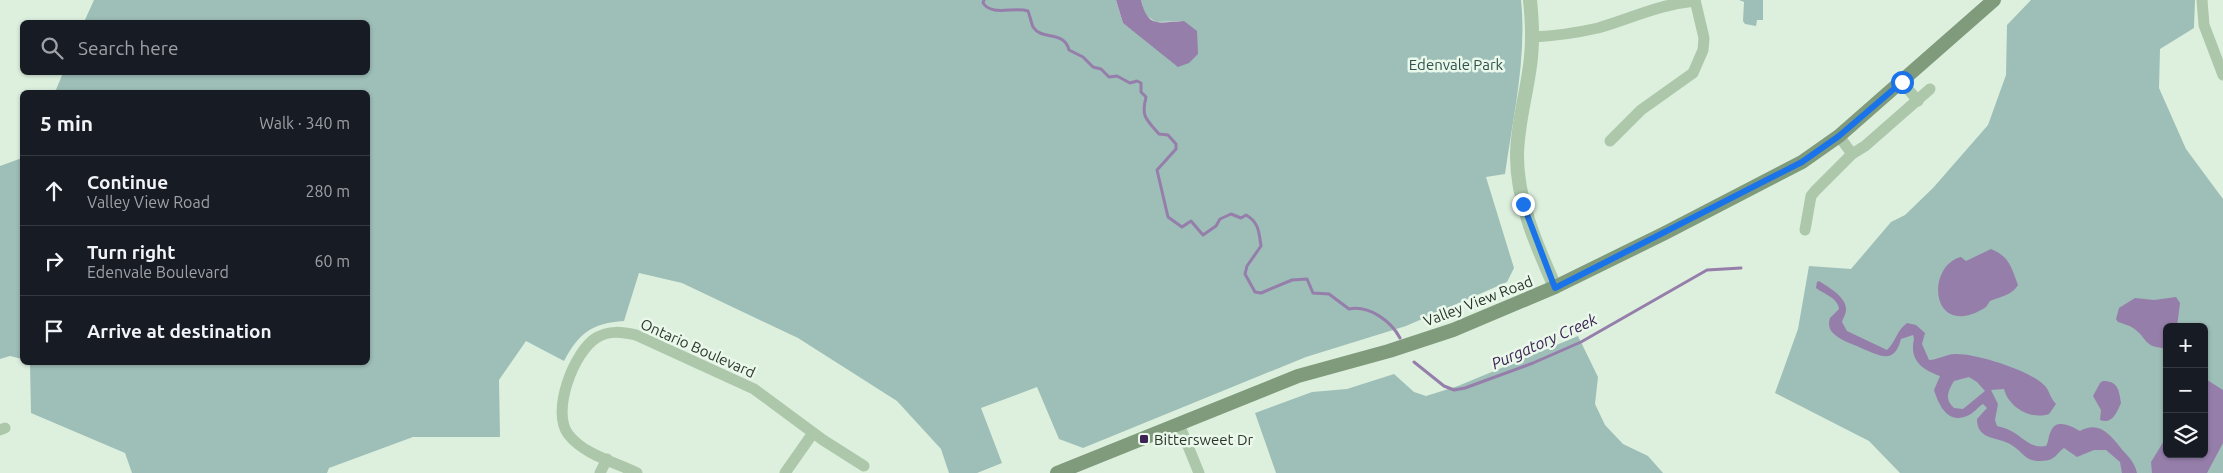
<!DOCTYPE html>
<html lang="en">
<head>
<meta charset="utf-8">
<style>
  :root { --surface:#171b24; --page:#242831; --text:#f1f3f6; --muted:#9ea1a6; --line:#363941 }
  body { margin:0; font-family:Ubuntu,sans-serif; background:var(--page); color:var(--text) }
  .controls { position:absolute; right:15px; bottom:15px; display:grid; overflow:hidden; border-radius:8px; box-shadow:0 1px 4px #0004 }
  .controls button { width:45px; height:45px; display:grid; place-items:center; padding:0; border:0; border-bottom:1px solid var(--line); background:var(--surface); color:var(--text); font:25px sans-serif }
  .stop { position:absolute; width:15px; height:15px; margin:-11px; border:4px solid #1a73e8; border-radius:50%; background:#fff }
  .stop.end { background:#1a73e8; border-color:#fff; box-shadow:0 1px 5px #0008 }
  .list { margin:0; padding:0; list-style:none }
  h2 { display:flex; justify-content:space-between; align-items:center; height:65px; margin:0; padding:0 20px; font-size:21px }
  h2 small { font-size:16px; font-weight:400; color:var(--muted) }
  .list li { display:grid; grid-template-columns:32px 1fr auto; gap:15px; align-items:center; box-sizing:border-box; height:70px; padding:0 20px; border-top:1px solid var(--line) }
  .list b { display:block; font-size:19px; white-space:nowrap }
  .list p { margin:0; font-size:16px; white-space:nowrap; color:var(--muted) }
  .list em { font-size:16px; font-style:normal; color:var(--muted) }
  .icon { flex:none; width:28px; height:28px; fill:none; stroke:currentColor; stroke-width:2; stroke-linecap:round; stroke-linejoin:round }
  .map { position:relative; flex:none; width:2223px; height:473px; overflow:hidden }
  .search { position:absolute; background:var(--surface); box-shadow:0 1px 4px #0004; left:20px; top:20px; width:350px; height:55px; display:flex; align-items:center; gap:12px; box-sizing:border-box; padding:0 18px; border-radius:8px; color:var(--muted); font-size:19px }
  .panel { position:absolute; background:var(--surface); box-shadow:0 1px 4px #0004; left:20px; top:90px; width:350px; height:275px; border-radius:8px }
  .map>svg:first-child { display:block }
</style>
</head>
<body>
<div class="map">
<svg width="2223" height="473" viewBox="0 0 2223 473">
  <rect width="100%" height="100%" fill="#ddf0de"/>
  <g fill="#9ebeb8" fill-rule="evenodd">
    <path d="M 94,0 L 1116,0 L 1123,23 L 1143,37 L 1184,21 L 1156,22 L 1145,15 L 1141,0 L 1521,0 C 1527,58 1513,117 1505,174 L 1486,177 L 1514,268 L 1507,282 L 1406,326 L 1306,357 L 1083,448 L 1059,439 L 1037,387 L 981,408 L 1002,463 L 977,473 L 949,473 L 941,449 L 897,401 L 798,338 L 682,283 L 639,273 L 624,321 C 592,323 579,333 564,361 L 526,341 L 499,380 L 500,437 L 413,437 L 329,468 L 327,473 L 132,473 L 125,453 L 31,413 L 30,363 L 368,362 L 368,92 L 55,92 L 63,73 L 368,72 L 368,22 L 84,22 Z"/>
    <path d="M 1739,0 L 1763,0 L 1763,20 L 1757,20 L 1756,26 L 1745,24 L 1743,21 L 1744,2 Z"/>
    <path d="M 2031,0 L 2195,0 L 2194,28 L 2160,49 L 2159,88 L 2186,149 L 2223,199 L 2223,473 L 1900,473 L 1869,441 L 1775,393 L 1798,329 L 1809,266 L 1851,269 L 1891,222 L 1905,215 L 1933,188 L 1988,125 L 2006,75 L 2007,25 ZM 2167,327 L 2204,327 L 2204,454 L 2167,454 Z"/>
    <path d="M 22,158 L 22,359 L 10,356 L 0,359 L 0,166 Z"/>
    <path d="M 1578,336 L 1598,377 L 1595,404 L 1605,425 L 1623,444 L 1648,456 L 1663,473 L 1276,473 L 1255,413 L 1312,392 L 1347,389 L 1394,374 L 1414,392 L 1426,396 L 1458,386 Z"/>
  </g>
  <g fill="#967eab" fill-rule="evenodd">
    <path d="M 1116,0 L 1141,0 C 1148,29 1159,22 1184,21 L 1197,31 L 1198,54 L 1189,63 L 1178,67 L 1123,23 Z"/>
    <path d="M 1991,249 C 2010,257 2011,267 2018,285 C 2012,295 2000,297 1990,301 L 1986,307 C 1980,311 1972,315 1964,316 C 1929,320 1931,264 1961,257 L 1966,261 Z"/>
    <path d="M 1819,281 C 1828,287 1847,297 1846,310 C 1846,314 1843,318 1842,322 L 1847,331 L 1887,350 C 1896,342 1896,331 1907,323 L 1916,325 L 1925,333 L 1922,344 L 1929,360 C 1938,360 1946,354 1955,354 C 1975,353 2033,371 2046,387 C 2050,393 2051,399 2056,404 L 2049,414 C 2031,420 2009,408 2004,389 L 1991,390 L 1998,404 L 1995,420 L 1997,426 C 2001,427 2006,428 2009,430 C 2023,436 2029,449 2046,446 C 2049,441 2048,436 2051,431 C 2056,418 2072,426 2080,431 C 2098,421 2109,433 2120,447 C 2127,456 2134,460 2137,473 L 2122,473 L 2120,462 L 2106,450 L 2094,450 L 2077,457 L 2064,448 C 2058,452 2056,458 2049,460 C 2023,465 2025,451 2008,443 C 1995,437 1977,439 1977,419 L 1987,408 L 1983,404 C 1978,407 1973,414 1967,416 C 1947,424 1939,405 1934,390 L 1940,376 C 1927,371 1912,364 1913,346 C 1913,341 1915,340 1913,335 L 1901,339 C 1894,366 1879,355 1861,348 C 1851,343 1841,341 1833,333 C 1829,329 1828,324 1830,318 L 1839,309 C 1838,298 1824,294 1816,288 L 1817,282 ZM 1969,377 L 1977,382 L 1985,391 L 1963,409 L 1954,408 C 1944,399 1948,391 1954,381 Z"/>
    <path d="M 2176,297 L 2180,303 L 2177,327 L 2167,327 L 2167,348 C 2143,348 2148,338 2133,328 C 2129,325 2123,324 2118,322 L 2116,319 L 2119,308 L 2135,298 L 2154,300 Z"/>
    <path d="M 2204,378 L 2223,390 L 2223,443 L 2207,473 L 2152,473 L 2151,462 L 2167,436 L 2167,454 L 2204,454 Z"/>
    <path d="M 2103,381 C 2118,381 2119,390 2121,403 C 2117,412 2112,425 2100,420 L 2101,410 L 2093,396 L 2100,383 Z"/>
  </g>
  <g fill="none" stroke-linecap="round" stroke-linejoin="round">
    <g stroke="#967eab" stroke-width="3">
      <path d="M 984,0 L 983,3 C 993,17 1014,6 1028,11 C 1030,16 1031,22 1033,27 C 1042,41 1064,30 1069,50 L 1083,57 L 1093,67 L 1101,69 L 1109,77 L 1117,76 L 1130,83 L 1137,81 L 1141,83 L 1141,92 L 1146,97 C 1141,117 1146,119 1159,134 L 1168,135 L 1176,144 L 1176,149 L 1157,170 L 1168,217 L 1182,227 L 1191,221 L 1203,235 L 1216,226 L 1220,219 L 1231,214 L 1241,218 L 1246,215 C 1259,222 1259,233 1261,246 L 1247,266 L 1245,274 L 1255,292 L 1261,293 L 1292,280 L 1307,279 L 1313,293 L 1329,294 L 1349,309 C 1369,305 1391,321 1400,338"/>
      <path d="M 1414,362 L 1444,386 L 1454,390 L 1465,388 L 1533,363 L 1581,342 L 1707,270 L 1741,268"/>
    </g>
    <g stroke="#acc7aa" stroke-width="11">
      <path d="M 2202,0 L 2204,25 L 2223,75"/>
      <path d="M 1533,37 C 1555,36 1576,33 1598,28 C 1633,18 1656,5 1695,1"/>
      <path d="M 1902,82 L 1918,101"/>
      <path d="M 1610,141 L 1641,110 L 1693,73 L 1703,50 L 1704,38 L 1695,0"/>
      <path d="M 1852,154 L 1865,146 L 1930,89"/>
      <path d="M 1805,230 L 1811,196 L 1815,191 L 1852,154 L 1839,136"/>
      <path d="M 1179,424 L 1199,473"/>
      <path d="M 0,430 L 5,428"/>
      <path d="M 600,473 L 607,459"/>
      <path d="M 637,473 C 615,462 584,455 568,434 C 551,411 574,352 596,338 C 609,330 622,332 636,335 L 754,389 L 823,440 L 864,466"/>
      <path d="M 785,473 L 813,433"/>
    </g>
    <path stroke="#acc7aa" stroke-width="14" d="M 1530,0 C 1532,19 1533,38 1531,57 C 1528,90 1517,123 1517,156 C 1517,202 1537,246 1555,287"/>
    <path stroke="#809b7c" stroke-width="14" d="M 1057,473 L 1298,376 L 1389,351 L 1453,330 L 1555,287 L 1665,233 L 1802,162 L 1839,136 L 1994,0"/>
  </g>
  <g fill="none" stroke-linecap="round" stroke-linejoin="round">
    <path stroke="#1a73e8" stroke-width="6" d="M 1523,204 L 1555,288 L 1802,162 L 1839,136 L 1902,82"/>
  </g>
  <rect fill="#3d2254" stroke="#e9f8ea" stroke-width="2" x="1139" y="434" width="10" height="10" rx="2.5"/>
  <g text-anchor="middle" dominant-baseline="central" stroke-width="5" stroke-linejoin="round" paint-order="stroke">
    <g font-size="15" fill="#2f524d" stroke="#e9f8ea">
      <text x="1456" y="64">Edenvale Park</text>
    </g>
    <g font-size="15" fill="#2b3529" stroke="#e9f8ea">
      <text transform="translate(1478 301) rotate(-21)">Valley View Road</text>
      <text transform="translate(698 348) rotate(24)">Ontario Boulevard</text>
    </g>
    <g font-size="15" fill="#2b3529" stroke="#e9f8ea" text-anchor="start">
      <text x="1154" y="439">Bittersweet Dr</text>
    </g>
    <g font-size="16" font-style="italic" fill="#3d2254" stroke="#e9f8ea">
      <text transform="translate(1544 341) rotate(-24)">Purgatory Creek</text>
    </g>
  </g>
</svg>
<div class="controls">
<button>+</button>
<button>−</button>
<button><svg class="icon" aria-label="layers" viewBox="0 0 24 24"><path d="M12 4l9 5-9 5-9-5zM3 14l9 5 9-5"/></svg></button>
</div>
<div class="stop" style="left:1902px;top:82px"></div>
<div class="stop end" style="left:1523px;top:204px"></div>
<div class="search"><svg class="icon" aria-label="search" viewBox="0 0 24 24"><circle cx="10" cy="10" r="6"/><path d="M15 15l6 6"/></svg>Search here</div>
<section class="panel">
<h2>5 min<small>Walk · 340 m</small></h2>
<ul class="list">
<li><svg class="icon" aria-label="ahead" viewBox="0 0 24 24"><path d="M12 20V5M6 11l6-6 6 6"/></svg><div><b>Continue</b><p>Valley View Road</p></div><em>280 m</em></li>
<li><svg class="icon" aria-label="right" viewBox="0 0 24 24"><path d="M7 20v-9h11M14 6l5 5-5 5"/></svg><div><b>Turn right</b><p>Edenvale Boulevard</p></div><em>60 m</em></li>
<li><svg class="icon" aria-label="arrive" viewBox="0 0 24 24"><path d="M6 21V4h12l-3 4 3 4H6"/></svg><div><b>Arrive at destination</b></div></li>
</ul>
</section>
</div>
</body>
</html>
